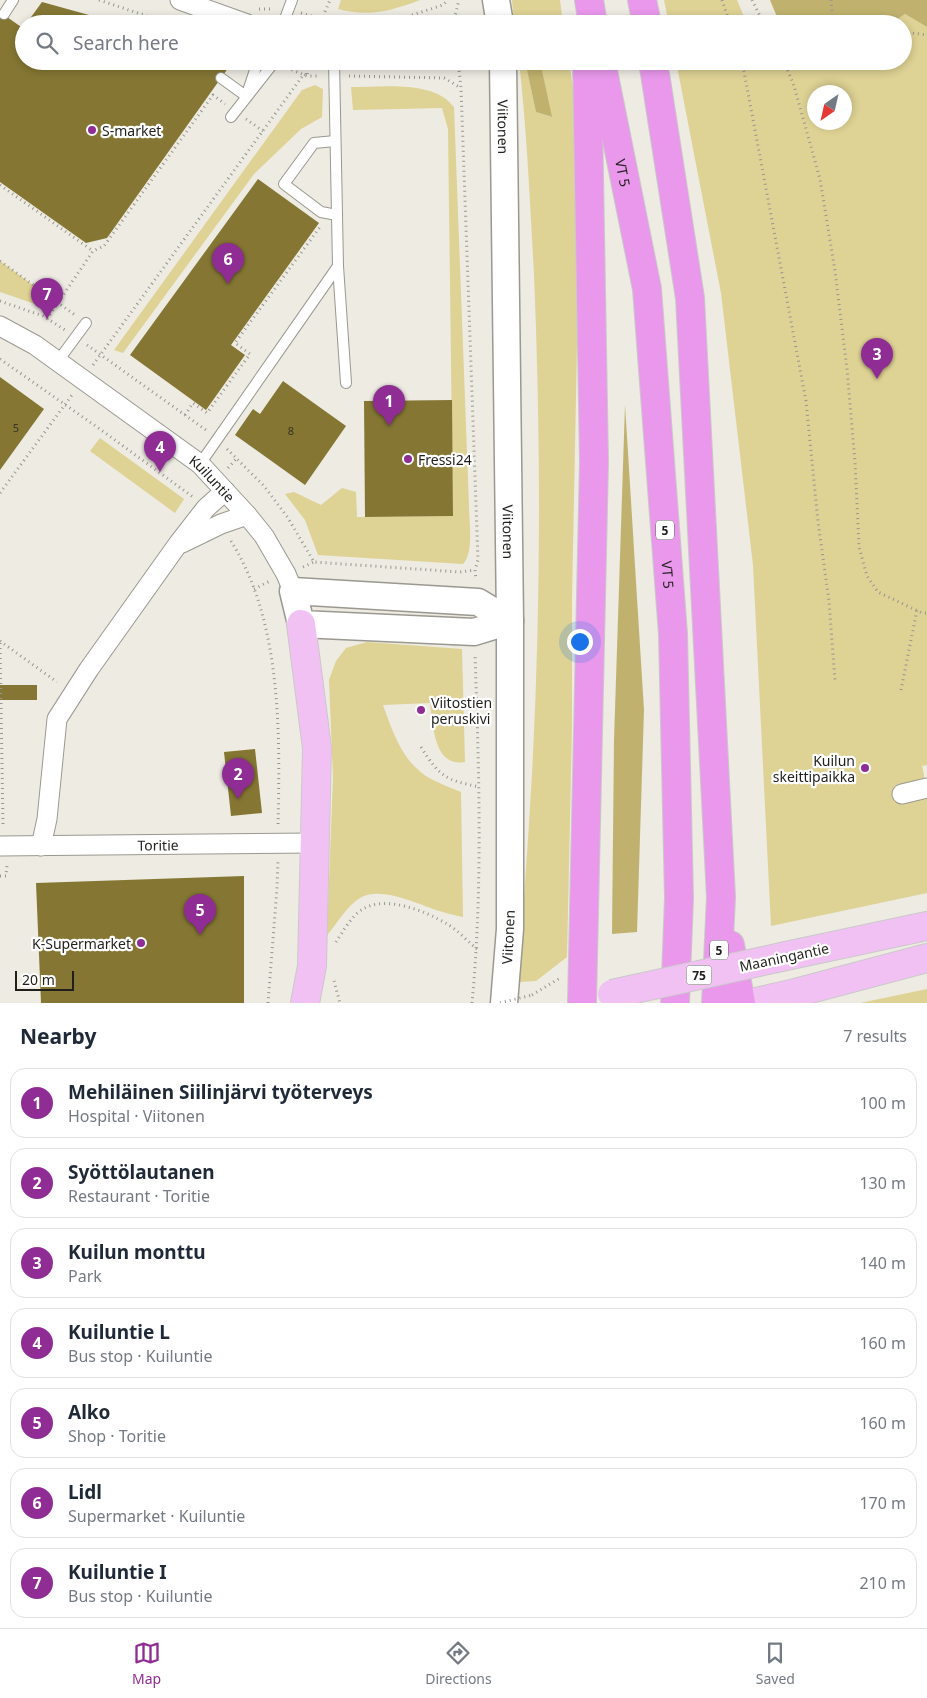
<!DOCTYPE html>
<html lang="en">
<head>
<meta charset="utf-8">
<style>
  :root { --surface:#fff; --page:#f2f2f3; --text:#1f2937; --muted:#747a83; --line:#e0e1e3; --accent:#8f2d94 }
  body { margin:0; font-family:"Noto Sans",sans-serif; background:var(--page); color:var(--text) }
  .compass { position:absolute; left:807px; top:85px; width:45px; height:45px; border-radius:50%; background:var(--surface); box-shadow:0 2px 8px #0003; rotate:214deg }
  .scale { position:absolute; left:15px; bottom:12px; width:59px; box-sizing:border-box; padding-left:5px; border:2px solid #201f1c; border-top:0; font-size:14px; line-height:18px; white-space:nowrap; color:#201f1c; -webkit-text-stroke:4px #fff; paint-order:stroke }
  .you { position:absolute; left:579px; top:641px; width:18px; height:18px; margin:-12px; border:4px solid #fff; border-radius:50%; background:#1a73e8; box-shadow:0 0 0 8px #1a73e833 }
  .badge { display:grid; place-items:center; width:32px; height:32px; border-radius:50%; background:var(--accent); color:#fff; font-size:16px; font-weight:700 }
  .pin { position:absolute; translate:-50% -41px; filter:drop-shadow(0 1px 2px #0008) }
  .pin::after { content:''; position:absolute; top:26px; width:18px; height:15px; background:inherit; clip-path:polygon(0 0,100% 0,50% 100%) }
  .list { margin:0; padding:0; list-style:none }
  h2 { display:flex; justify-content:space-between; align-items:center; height:65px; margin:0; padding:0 20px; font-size:21px }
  h2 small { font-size:16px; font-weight:400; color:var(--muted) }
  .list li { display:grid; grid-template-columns:32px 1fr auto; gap:15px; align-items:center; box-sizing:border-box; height:70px; margin:0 10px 10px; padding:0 10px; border:1px solid var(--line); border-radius:15px }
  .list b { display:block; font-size:19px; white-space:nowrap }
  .list p { margin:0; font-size:16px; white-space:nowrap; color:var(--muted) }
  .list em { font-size:16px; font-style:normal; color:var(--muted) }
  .icon { flex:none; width:28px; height:28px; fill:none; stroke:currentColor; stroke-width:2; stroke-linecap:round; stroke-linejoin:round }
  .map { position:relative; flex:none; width:927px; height:1003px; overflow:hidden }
  .search { position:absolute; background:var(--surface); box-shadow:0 2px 8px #0003; left:15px; right:15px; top:15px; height:55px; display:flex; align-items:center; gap:12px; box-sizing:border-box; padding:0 18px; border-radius:28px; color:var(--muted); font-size:19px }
  .sheet { height:625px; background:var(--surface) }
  nav { display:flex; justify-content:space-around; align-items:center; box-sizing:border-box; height:70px; border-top:1px solid var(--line); background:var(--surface); font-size:14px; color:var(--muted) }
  nav a { display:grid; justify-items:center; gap:2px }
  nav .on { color:var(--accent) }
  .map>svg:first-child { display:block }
</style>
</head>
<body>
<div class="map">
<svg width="927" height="1003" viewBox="0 0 927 1003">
  <rect width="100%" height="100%" fill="#edebe2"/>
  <g fill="#ded294" fill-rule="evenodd">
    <path d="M 341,0 L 420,0 C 391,11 369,17 338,9 Z"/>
    <path d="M 512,0 L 560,0 L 563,24 L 514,24 Z"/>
    <path d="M 664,0 L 737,0 L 747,24 L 669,24 Z"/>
    <path d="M 905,14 L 927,27 L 927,765 L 922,766 L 927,790 L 927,893 L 771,926 L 753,565 L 721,293 L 676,61 L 903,61 L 903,24 L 890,24 ZM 814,92 L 844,92 L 844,122 L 814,122 Z"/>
    <path d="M 519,61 L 525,61 L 536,112 L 551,117 L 540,61 L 569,61 L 574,94 L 579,245 L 572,598 L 572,726 L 567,957 L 536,981 L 518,982 C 523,913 528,844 532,774 C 541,608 541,440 534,274 C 530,203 527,132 519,61 Z"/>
    <path d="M 315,85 L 323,89 L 322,117 L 301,129 L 254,174 L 123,353 L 114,350 L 302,90 Z"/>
    <path d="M 351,87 C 377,87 420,82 443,97 C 447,99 451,104 454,107 L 469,506 C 469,522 474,553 463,564 L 318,555 L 305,520 L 285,494 L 294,492 L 321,505 L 342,488 L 356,492 L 357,517 L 453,516 L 448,129 L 442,108 L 353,110 Z"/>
    <path d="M 0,261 L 48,296 L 41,306 L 0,292 Z"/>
    <path d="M 100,438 L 184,499 L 175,513 L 90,451 Z"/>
    <path d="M 367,642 L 462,649 L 465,762 C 434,768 433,725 430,703 L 383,705 C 393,733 403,764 431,779 C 441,784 451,788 461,792 L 463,917 C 454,915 445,913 436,910 C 418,904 384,888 364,896 C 349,902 338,923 327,935 L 333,777 L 329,680 L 336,661 L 346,648 Z"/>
    <path d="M 927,989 L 927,1003 L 860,1003 Z"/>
  </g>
  <g fill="#c0b26e">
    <path d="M 770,0 L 927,0 L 927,27 L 905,14 L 890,24 L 780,24 Z"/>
    <path d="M 525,61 L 540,61 L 552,117 L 536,112 Z"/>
    <path d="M 625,405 L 644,710 L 637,932 L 612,934 L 614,740 Z"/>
  </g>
  <g fill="#857733">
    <path d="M 42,2 L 118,23 L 118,24 L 26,24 Z"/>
    <path d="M 0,12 L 24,29 L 24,61 L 228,61 L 231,64 L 107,238 L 86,243 L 0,182 Z"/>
    <path d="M 258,179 L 319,223 L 231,345 L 245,355 L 206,410 L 130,355 Z"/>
    <path d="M 0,377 L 44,409 L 0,470 Z"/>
    <path d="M 283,381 L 346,426 L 305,485 L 235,435 L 253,409 L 260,414 Z"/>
    <path d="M 452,400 L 453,516 L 365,517 L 364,401 Z"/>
    <rect x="0" y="685" width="37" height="15"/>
    <path d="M 255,749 L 262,813 L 231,816 L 224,752 Z"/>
    <path d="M 244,876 L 244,1003 L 41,1003 L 36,883 Z"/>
  </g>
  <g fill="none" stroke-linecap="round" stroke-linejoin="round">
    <defs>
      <g id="service">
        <path d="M 4,14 L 13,0"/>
        <path d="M 283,24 L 292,0"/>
        <path d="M 221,78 L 246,96"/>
        <path d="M 248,91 L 258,61"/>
        <path d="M 231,117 L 275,61"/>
        <path d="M 335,141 L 314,143 L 284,184 L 321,212 L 337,215"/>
        <path d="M 338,266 L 346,383"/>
        <path d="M 58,361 L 86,323"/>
        <path d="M 200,464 L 338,266 L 334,61"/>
      </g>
      <g id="minor">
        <path d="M 180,0 L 247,24"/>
        <path id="s1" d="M 0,326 L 35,345 L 200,464 L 247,515 L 264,536 L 286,574 L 293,591"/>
        <path d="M 182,543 L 221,524 L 247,515"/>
        <path d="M 902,794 L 927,788"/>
        <path id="s2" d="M 0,846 L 315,843"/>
        <path d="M 41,846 L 47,819 L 57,719 L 89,669 L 178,544 L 206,508 L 225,491"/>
      </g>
      <g id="secondary">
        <path d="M 496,0 L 500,24"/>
        <path id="s3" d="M 503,61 L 510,621 L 510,929 L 504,1003"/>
        <path d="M 293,591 L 478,602 L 510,621 L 474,632 L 301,624 Z"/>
      </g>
      <g id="primary">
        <path d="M 301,624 L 317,748 L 312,966 L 305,1003"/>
        <path d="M 786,956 L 927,926"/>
        <path d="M 752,1003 L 795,993 L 927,958"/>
      </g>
      <g id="motorway">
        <path d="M 589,0 L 593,24"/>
        <path d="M 642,0 L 647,24"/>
        <path id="s4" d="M 601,61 L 647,289 L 673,634 L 679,898 L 675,1003"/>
        <path d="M 653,61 L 690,298 L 721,897 L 716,1003"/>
        <path d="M 730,945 L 741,1003"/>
        <path d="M 582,1002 L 594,462 L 587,61"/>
      </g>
    </defs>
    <use href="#service" stroke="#9a9890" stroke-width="12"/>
    <use href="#minor" stroke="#9a9890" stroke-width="21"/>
    <use href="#secondary" stroke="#9a9890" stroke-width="29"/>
    <use href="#primary" stroke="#c9c9c9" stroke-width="30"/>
    <use href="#motorway" stroke="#c9c9c9" stroke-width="30"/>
    <g stroke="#989690" stroke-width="3" stroke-dasharray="1 4" stroke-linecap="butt">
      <path d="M 99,0 L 171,24"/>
      <path d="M 722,0 L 730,24"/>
      <path d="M 752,0 L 764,24"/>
      <path d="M 831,0 L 833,24"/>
      <path d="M 259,9 L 273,9"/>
      <path d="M 301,13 L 322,19 L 320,24"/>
      <path d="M 322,19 L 349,24"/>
      <path d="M 321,21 L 330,0"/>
      <path d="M 368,24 L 403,18 L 443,5 L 448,0"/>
      <path d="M 455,24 L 455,16 L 459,0"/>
      <path d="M 903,32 L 927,35"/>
      <path d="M 458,61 L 461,88 L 478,560 L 475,570 L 476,580"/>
      <path d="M 742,61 L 806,401 L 818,522 L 829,601 L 835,681"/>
      <path d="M 784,61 L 794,86 L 820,179 L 835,271 L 847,369 L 855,462 L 859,547 L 867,576 L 878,592 L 922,613 L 927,613"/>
      <path d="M 819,61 L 837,67"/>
      <path d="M 837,67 L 842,61"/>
      <path d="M 287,68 L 307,76 L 320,76"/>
      <path d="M 349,76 L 444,78 L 461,88"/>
      <path d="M 246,119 L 263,131"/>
      <path d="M 0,185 L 93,251"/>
      <path d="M 0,261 L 75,315"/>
      <path d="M 0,301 L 43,316 L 65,330"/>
      <path d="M 47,319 L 93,251 L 104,246 L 213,95 L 225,104"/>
      <path d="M 87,345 L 206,430"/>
      <path d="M 0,359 L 97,427 L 193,497"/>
      <path d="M 93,365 L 304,74 L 307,76 L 309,61"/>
      <path d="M 185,415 L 193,403 L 207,413 L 250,354 L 235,343 L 320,227"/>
      <path d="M 227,449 L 264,486 L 288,518 L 314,562 L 460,572 L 475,570"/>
      <path d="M 228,468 L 237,458"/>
      <path d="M 0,493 L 72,395"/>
      <path d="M 231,541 C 282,622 280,734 278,827"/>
      <path d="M 303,567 L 314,562"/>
      <path d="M 254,589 L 270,581"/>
      <path d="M 0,641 L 57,682"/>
      <path d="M 0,643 L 3,826"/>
      <path d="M 901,690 L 917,610"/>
      <path d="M 421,747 C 440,777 445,780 480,787"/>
      <path d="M 0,876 L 6,876 L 7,865"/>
      <path d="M 336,942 C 343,932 351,916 363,909 C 386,895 426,911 447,924 C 458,930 467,941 477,949"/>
      <path d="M 334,981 L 340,1003"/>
      <path d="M 532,995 L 560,978"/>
      <path d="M 268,1003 L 277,888 L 278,860"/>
      <path d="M 472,1003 C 483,887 479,770 475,654"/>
    </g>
    <use href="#service" stroke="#fff" stroke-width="10"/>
    <use href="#minor" stroke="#fff" stroke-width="19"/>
    <use href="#secondary" stroke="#fff" stroke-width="26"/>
    <use href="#primary" stroke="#f2c1f4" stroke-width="28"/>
    <use href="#motorway" stroke="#e998ec" stroke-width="28"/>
    <defs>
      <path id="primary-bridge" d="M 612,994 L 786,956"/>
    </defs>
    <use href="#primary-bridge" stroke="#c9c9c9" stroke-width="30" stroke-linecap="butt"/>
    <path stroke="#989690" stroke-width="3" stroke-dasharray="1 4" stroke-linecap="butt" d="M 500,1003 L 532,995"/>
    <use href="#primary-bridge" stroke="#f2c1f4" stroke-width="28"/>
  </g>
  <g fill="#8f2d94" stroke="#fff" stroke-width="2">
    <circle cx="92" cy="130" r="5"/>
    <circle cx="408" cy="459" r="5"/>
    <circle cx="421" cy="710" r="5"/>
    <circle cx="865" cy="768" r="5"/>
    <circle cx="141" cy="943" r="5"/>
  </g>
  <g text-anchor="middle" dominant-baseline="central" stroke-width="4.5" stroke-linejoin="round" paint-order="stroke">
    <g font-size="11" fill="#393522">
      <text x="16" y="427">5</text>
      <text x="291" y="430">8</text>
    </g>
    <g fill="#fff" stroke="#636260" stroke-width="1">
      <rect x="656" y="520.5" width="18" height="19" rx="4"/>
      <rect x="710" y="940.5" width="18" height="19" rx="4"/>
      <rect x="686.5" y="965.5" width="25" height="19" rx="4"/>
    </g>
    <g font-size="12" font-weight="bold" fill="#201f1c">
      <text x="665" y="530">5</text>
      <text x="719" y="950">5</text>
      <text x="699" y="975">75</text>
    </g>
    <g font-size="14" fill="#201f1c" stroke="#fff">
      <text stroke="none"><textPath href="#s3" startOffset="66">Viitonen</textPath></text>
      <text stroke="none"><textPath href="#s4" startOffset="114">VT 5</textPath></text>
      <text stroke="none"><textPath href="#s1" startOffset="262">Kuiluntie</textPath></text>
      <text stroke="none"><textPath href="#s3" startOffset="471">Viitonen</textPath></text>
      <text stroke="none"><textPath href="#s4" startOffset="519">VT 5</textPath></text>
      <text stroke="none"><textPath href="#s2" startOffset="158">Toritie</textPath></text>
      <text transform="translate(508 937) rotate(-87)">Viitonen</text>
      <text transform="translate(784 957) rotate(-12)">Maaningantie</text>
    </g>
    <g font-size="14" fill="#201f1c" stroke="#fff" text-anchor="start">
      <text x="102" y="130">S-market</text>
      <text x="418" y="459">Fressi24</text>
      <text x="431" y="702">Viitostien<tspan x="431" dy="16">peruskivi</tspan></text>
      <text x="855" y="760" text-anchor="end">Kuilun<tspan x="855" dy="16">skeittipaikka</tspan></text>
      <text x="131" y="943" text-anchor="end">K-Supermarket</text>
    </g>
  </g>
</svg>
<svg class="compass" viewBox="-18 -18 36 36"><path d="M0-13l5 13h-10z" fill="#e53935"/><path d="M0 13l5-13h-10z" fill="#747a83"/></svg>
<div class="scale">20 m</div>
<div class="you"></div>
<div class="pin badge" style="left:389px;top:426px">1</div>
<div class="pin badge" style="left:238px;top:799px">2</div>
<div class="pin badge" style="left:877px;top:379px">3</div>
<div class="pin badge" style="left:160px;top:472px">4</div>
<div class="pin badge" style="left:200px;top:935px">5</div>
<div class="pin badge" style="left:228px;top:284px">6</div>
<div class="pin badge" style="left:47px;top:319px">7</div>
<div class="search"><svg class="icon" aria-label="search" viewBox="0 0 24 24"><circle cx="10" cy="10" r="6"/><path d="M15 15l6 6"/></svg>Search here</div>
</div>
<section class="sheet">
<h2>Nearby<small>7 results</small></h2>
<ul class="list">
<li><span class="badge">1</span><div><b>Mehiläinen Siilinjärvi työterveys</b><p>Hospital · Viitonen</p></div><em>100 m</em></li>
<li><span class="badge">2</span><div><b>Syöttölautanen</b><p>Restaurant · Toritie</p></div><em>130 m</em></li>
<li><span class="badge">3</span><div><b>Kuilun monttu</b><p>Park</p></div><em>140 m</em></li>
<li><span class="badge">4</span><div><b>Kuiluntie L</b><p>Bus stop · Kuiluntie</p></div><em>160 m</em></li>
<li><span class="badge">5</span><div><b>Alko</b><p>Shop · Toritie</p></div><em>160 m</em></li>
<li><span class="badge">6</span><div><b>Lidl</b><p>Supermarket · Kuiluntie</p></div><em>170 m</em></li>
<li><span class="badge">7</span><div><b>Kuiluntie I</b><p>Bus stop · Kuiluntie</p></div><em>210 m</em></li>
</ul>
</section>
<nav>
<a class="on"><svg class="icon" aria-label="map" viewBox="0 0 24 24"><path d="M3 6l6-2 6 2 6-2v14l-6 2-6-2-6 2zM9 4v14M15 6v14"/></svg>Map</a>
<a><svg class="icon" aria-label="directions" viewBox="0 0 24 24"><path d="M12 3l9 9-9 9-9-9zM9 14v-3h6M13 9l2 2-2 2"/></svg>Directions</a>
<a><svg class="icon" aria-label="saved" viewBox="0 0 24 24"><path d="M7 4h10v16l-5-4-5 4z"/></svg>Saved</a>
</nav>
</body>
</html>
